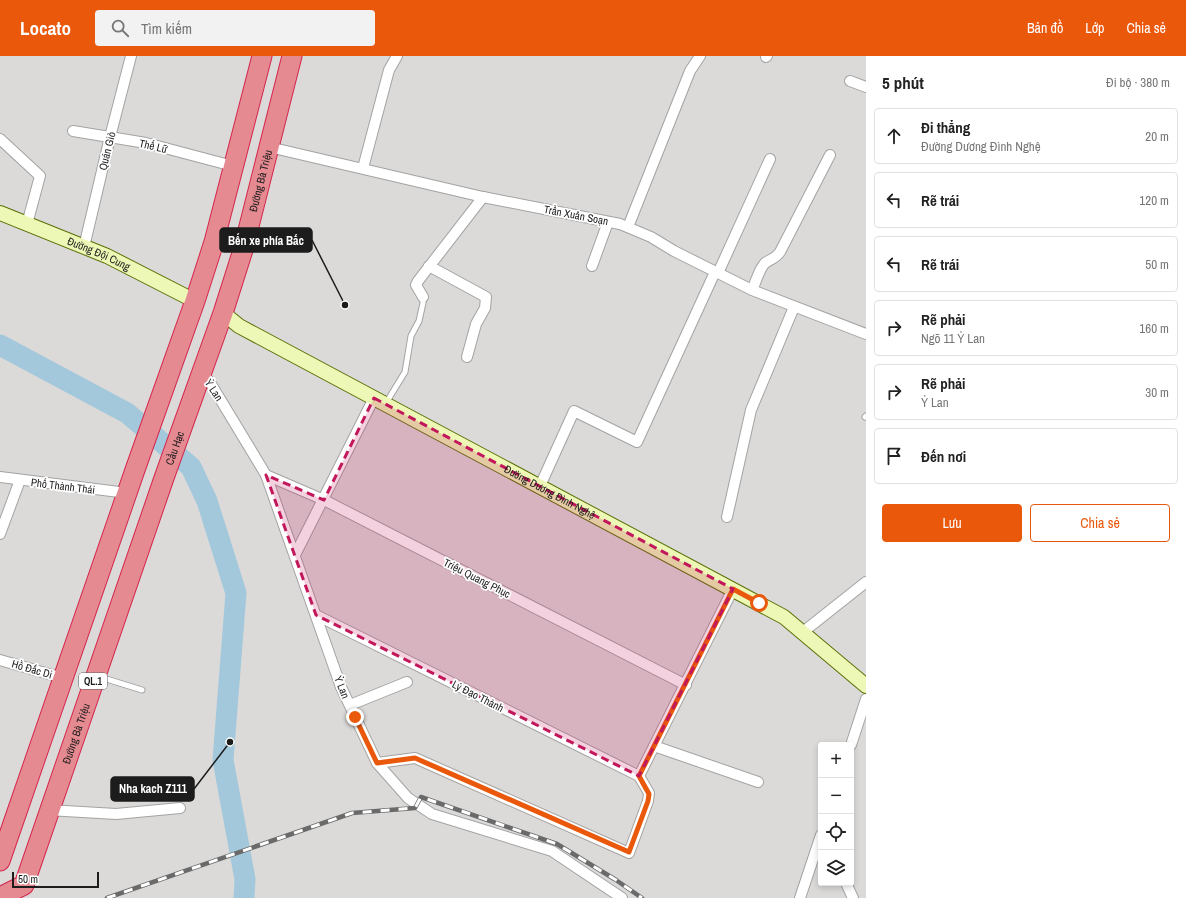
<!DOCTYPE html>
<html lang="vi">
<head>
<meta charset="utf-8">
<style>
  :root { --surface:#fff; --page:#f2f2f2; --text:#222; --muted:#767676; --line:#e0e0e0; --accent:#ea580c }
  body { margin:0; font-family:"Archivo Narrow",sans-serif; background:var(--page); color:var(--text) }
  .controls { position:absolute; right:12px; bottom:12px; display:grid; overflow:hidden; border-radius:4px; box-shadow:0 2px 6px #0003 }
  .controls button { width:36px; height:36px; display:grid; place-items:center; padding:0; border:0; border-bottom:1px solid var(--line); background:var(--surface); color:var(--text); font:20px sans-serif }
  .scale { position:absolute; left:12px; bottom:10px; width:87px; box-sizing:border-box; padding-left:4px; border:2px solid #1c1c1c; border-top:0; font-size:11px; line-height:14px; white-space:nowrap; color:#1c1c1c; -webkit-text-stroke:3px #fff; paint-order:stroke }
  .stop { position:absolute; width:12px; height:12px; margin:-9px; border:3px solid #ea580c; border-radius:50%; background:#fff }
  .stop.end { background:#ea580c; border-color:#fff; box-shadow:0 1px 4px #0008 }
  .list { margin:0; padding:0; list-style:none }
  h2 { display:flex; justify-content:space-between; align-items:center; height:52px; margin:0; padding:0 16px; font-size:17px }
  h2 small { font-size:13px; font-weight:400; color:var(--muted) }
  .list li { display:grid; grid-template-columns:26px 1fr auto; gap:12px; align-items:center; box-sizing:border-box; height:56px; margin:0 8px 8px; padding:0 8px; border:1px solid var(--line); border-radius:4px }
  .list b { display:block; font-size:15px; white-space:nowrap }
  .list p { margin:0; font-size:13px; white-space:nowrap; color:var(--muted) }
  .list em { font-size:13px; font-style:normal; color:var(--muted) }
  .actions { display:flex; gap:8px; padding:12px 16px }
  .actions a { flex:1; padding:9px 0; border:1px solid var(--accent); border-radius:4px; text-align:center; font-size:14px; color:var(--accent) }
  .actions .main { background:var(--accent); color:#fff }
  .icon { flex:none; width:22px; height:22px; fill:none; stroke:currentColor; stroke-width:2; stroke-linecap:round; stroke-linejoin:round }
  .map { position:relative; flex:none; width:866px; height:842px; overflow:hidden }
  header { display:flex; align-items:center; gap:24px; box-sizing:border-box; height:56px; padding:0 20px; background:var(--accent); color:#fff }
  header strong { font-size:19px }
  nav { display:flex; gap:22px; margin-inline-start:auto; font-size:14px }
  .search { width:280px; height:36px; background:var(--page); display:flex; align-items:center; gap:10px; box-sizing:border-box; padding:0 14px; border-radius:4px; color:var(--muted); font-size:15px }
  main { display:flex }
  aside { flex:1; background:var(--surface) }
  .map>svg:first-child { display:block }
</style>
</head>
<body>
<header>
<strong>Locato</strong>
<div class="search"><svg class="icon" aria-label="search" viewBox="0 0 24 24"><circle cx="10" cy="10" r="6"/><path d="M15 15l6 6"/></svg>Tìm kiếm</div>
<nav><a>Bản đồ</a><a>Lớp</a><a>Chia sẻ</a></nav>
</header>
<main>
<div class="map">
<svg width="866" height="842" viewBox="0 0 866 842">
  <rect width="100%" height="100%" fill="#eeebe2"/>
  <path fill="#dbdad9" fill-rule="evenodd" d="M 0,0 L 866,0 L 866,842 L 0,842 ZM 821,689 L 851,689 L 851,827 L 821,827 Z"/>
  <g fill="none" stroke-linecap="round" stroke-linejoin="round">
    <path stroke="#a3c8db" stroke-width="21" d="M 0,289 L 127,357 L 191,411 L 207,445 L 236,537 L 223,704 L 245,823 L 244,842"/>
    <defs>
      <g id="lane">
        <path d="M 386,347 L 405,316 L 411,280 L 419,265 L 423,247 L 423,241"/>
        <path d="M 865,361 L 866,360"/>
        <path d="M 100,621 L 142,634"/>
      </g>
      <g id="street">
        <path d="M 766,1 L 767,0"/>
        <path d="M 850,25 L 866,31"/>
        <path d="M 73,75 L 146,87 L 233,110"/>
        <path d="M 0,83 L 40,120 L 27,168"/>
        <path d="M 269,91 L 483,141 L 620,168 L 651,181 L 674,195 L 752,234 L 866,278"/>
        <path d="M 363,112 L 389,14 L 397,0"/>
        <path d="M 628,171 L 690,15 L 700,0"/>
        <path d="M 84,191 L 110,81 L 131,0"/>
        <path d="M 429,210 L 486,241 L 485,252 L 476,268 L 467,301"/>
        <path d="M 592,210 L 608,166"/>
        <path d="M 718,217 L 770,103"/>
        <path d="M 752,234 C 756,226 759,213 765,207 C 771,203 776,202 780,196 L 830,99"/>
        <path d="M 423,241 L 416,229 L 418,225 L 483,141"/>
        <path d="M 202,316 L 211,328 L 266,419 L 341,631 L 377,707 L 408,742 L 432,758 L 552,795 L 622,842"/>
        <path d="M 266,419 L 324,444 L 686,629"/>
        <path d="M 0,421 L 127,437"/>
        <path d="M 540,430 L 574,355 L 637,386 L 715,216"/>
        <path d="M 727,461 L 751,354 L 794,251"/>
        <path d="M 0,478 L 20,424"/>
        <path d="M 295,499 L 374,342"/>
        <path d="M 316,559 L 639,720 L 649,737 L 648,745 L 629,797 L 415,702 L 377,707"/>
        <path d="M 803,576 L 866,526"/>
        <path d="M 0,604 L 63,622"/>
        <path d="M 350,649 L 407,626"/>
        <path d="M 851,689 L 866,643"/>
        <path d="M 654,690 L 758,726"/>
        <path d="M 639,720 L 733,533"/>
        <path d="M 48,754 L 116,758 L 180,752"/>
        <path d="M 846,827 L 853,842"/>
        <path d="M 800,842 L 821,779"/>
      </g>
      <g id="secondary">
        <path id="s1" d="M 0,157 L 107,200 L 195,245"/>
        <path id="s2" d="M 223,257 L 239,270 L 784,561 L 866,630"/>
      </g>
      <g id="highway">
        <path d="M 0,805 L 136,411 L 195,245 L 214,186 L 262,0"/>
        <path id="s3" d="M 0,841 L 24,829 L 164,422 L 223,257 L 243,194 L 292,0"/>
      </g>
    </defs>
    <use href="#lane" stroke="#a3a3a3" stroke-width="7"/>
    <use href="#street" stroke="#a3a3a3" stroke-width="12"/>
    <use href="#secondary" stroke="#597106" stroke-width="16"/>
    <use href="#highway" stroke="#d5264d" stroke-width="21"/>
    <use href="#lane" stroke="#fff" stroke-width="5"/>
    <use href="#street" stroke="#fff" stroke-width="10"/>
    <use href="#secondary" stroke="#edf8b6" stroke-width="14"/>
    <use href="#highway" stroke="#e58a90" stroke-width="19"/>
    <defs>
      <path id="rail" d="M 107,842 L 352,757 L 415,752 L 421,741 L 557,788 L 616,824 L 642,842"/>
    </defs>
    <use href="#rail" stroke="#6a6a6a" stroke-width="4.5"/>
    <use href="#rail" stroke="#fff" stroke-width="3" stroke-dasharray="9" stroke-linecap="butt"/>
  </g>
  <g fill="none" stroke-linecap="round" stroke-linejoin="round">
    <path stroke="#ea580c" stroke-width="5" d="M 355,661 L 377,707 L 415,702 L 629,796 L 648,745 L 649,738 L 639,720 L 733,533 L 759,547"/>
  </g>
  <path fill="#c2185b" fill-opacity="0.2" stroke="#c2185b" stroke-width="3" stroke-dasharray="8 5" stroke-linejoin="round" d="M 374,342 L 733,533 L 639,720 L 316,559 L 266,419 L 324,444 Z"/>
  <g text-anchor="middle" dominant-baseline="central" stroke-width="3.5" stroke-linejoin="round" paint-order="stroke">
    <rect fill="#fff" stroke="#606060" stroke-width="1" x="79" y="617" width="28" height="16" rx="3"/>
    <g font-size="10" font-weight="bold" fill="#1c1c1c">
      <text x="93" y="625">QL.1</text>
    </g>
    <g font-size="11" fill="#1c1c1c" stroke="#fff">
      <text transform="translate(153 90) rotate(13)">Thế Lữ</text>
      <text transform="translate(107 95) rotate(-76)">Quán Giò</text>
      <text stroke="none"><textPath href="#s3" startOffset="770">Đường Bà Triệu</textPath></text>
      <text transform="translate(576 159) rotate(11)">Trần Xuân Soạn</text>
      <text stroke="none"><textPath href="#s1" startOffset="107">Đường Đội Cung</textPath></text>
      <text transform="translate(214 334) rotate(57)">Ỷ Lan</text>
      <text stroke="none"><textPath href="#s3" startOffset="489">Cầu Hạc</textPath></text>
      <text transform="translate(63 430) rotate(7)">Phố Thành Thái</text>
      <text stroke="none"><textPath href="#s2" startOffset="373">Đường Dương Đình Nghệ</textPath></text>
      <text transform="translate(477 522) rotate(27)">Triệu Quang Phục</text>
      <text transform="translate(32 613) rotate(16)">Hồ Đắc Di</text>
      <text transform="translate(342 631) rotate(68)">Ỷ Lan</text>
      <text transform="translate(478 640) rotate(27)">Lý Đạo Thành</text>
      <text stroke="none"><textPath href="#s3" startOffset="187">Đường Bà Triệu</textPath></text>
    </g>
  </g>
  <path fill="none" stroke="#1c1c1c" stroke-width="1.5" d="M345 249L312 184M230 686L194 733"/>
  <g fill="#1c1c1c" stroke="#fff" stroke-width="1.5">
    <circle cx="345" cy="249" r="4"/>
    <circle cx="230" cy="686" r="4"/>
  </g>
  <g fill="#1c1c1c" stroke="#1c1c1c" stroke-width="1.5">
    <rect x="220" y="172" width="92" height="24" rx="4"/>
    <rect x="111" y="721" width="83" height="24" rx="4"/>
  </g>
  <g font-size="12" text-anchor="middle" font-weight="bold" fill="#fff">
    <text x="266" y="189">Bến xe phía Bắc</text>
    <text x="153" y="737">Nha kach Z111</text>
  </g>
</svg>
<div class="controls">
<button>+</button>
<button>−</button>
<button><svg class="icon" aria-label="locate" viewBox="0 0 24 24"><circle cx="12" cy="12" r="6"/><path d="M12 2v4M12 18v4M2 12h4M18 12h4"/></svg></button>
<button><svg class="icon" aria-label="layers" viewBox="0 0 24 24"><path d="M12 4l9 5-9 5-9-5zM3 14l9 5 9-5"/></svg></button>
</div>
<div class="scale">50 m</div>
<div class="stop" style="left:759px;top:547px"></div>
<div class="stop end" style="left:355px;top:661px"></div>
</div>
<aside>
<h2>5 phút<small>Đi bộ · 380 m</small></h2>
<ul class="list">
<li><svg class="icon" aria-label="ahead" viewBox="0 0 24 24"><path d="M12 20V5M6 11l6-6 6 6"/></svg><div><b>Đi thẳng</b><p>Đường Dương Đình Nghệ</p></div><em>20 m</em></li>
<li><svg class="icon" aria-label="left" viewBox="0 0 24 24"><path d="M17 20v-9H6M10 6l-5 5 5 5"/></svg><div><b>Rẽ trái</b></div><em>120 m</em></li>
<li><svg class="icon" aria-label="left" viewBox="0 0 24 24"><path d="M17 20v-9H6M10 6l-5 5 5 5"/></svg><div><b>Rẽ trái</b></div><em>50 m</em></li>
<li><svg class="icon" aria-label="right" viewBox="0 0 24 24"><path d="M7 20v-9h11M14 6l5 5-5 5"/></svg><div><b>Rẽ phải</b><p>Ngõ 11 Ỷ Lan</p></div><em>160 m</em></li>
<li><svg class="icon" aria-label="right" viewBox="0 0 24 24"><path d="M7 20v-9h11M14 6l5 5-5 5"/></svg><div><b>Rẽ phải</b><p>Ỷ Lan</p></div><em>30 m</em></li>
<li><svg class="icon" aria-label="arrive" viewBox="0 0 24 24"><path d="M6 21V4h12l-3 4 3 4H6"/></svg><div><b>Đến nơi</b></div></li>
</ul>
<div class="actions"><a class="main">Lưu</a><a>Chia sẻ</a></div>
</aside>
</main>
</body>
</html>
